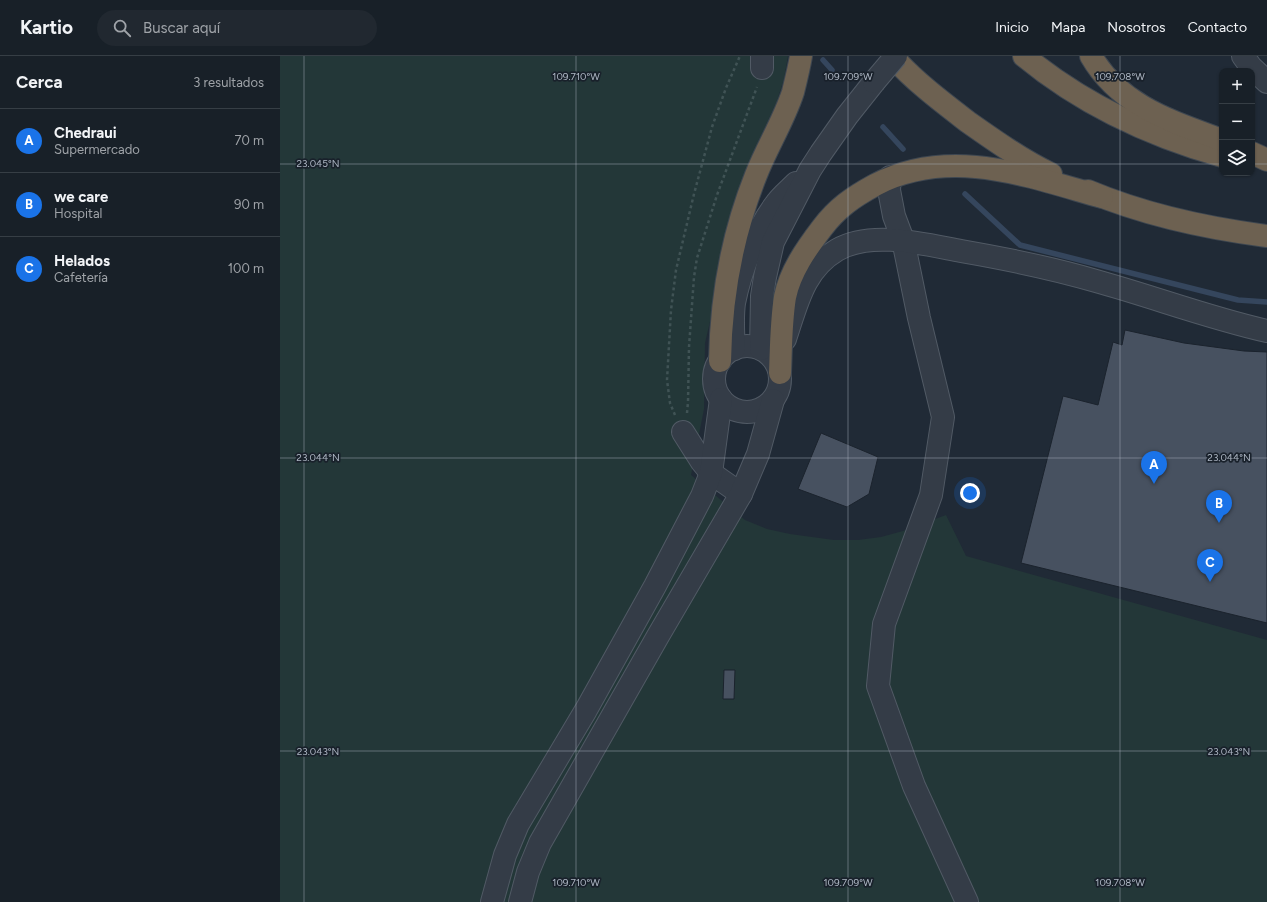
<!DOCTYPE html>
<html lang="es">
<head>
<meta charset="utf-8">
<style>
  :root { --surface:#182028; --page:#212830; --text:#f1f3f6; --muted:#9fa3a8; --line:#363e45; --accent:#1a73e8 }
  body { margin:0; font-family:Figtree,sans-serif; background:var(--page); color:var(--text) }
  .controls { position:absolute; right:12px; top:12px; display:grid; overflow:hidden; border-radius:8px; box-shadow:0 1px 3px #0004 }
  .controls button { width:36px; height:36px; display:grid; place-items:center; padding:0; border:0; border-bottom:1px solid var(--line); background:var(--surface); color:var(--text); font:20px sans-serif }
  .you { position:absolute; left:690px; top:437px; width:14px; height:14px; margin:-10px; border:3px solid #fff; border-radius:50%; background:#1a73e8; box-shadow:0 0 0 6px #1a73e833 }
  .badge { display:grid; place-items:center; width:26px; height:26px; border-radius:50%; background:var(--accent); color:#fff; font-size:13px; font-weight:700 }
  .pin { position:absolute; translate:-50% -33px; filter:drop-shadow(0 1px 2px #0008) }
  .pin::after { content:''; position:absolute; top:21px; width:14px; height:12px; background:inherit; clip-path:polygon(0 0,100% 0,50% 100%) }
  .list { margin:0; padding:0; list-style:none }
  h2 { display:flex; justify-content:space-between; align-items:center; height:52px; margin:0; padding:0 16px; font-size:17px }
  h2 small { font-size:13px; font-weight:400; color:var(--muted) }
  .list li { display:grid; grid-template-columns:26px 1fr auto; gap:12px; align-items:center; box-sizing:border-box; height:64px; padding:0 16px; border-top:1px solid var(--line) }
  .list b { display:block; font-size:15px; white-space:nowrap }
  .list p { margin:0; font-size:13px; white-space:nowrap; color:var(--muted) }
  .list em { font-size:13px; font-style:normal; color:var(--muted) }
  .icon { flex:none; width:22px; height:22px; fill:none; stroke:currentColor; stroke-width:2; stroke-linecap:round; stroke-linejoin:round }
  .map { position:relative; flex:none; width:987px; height:846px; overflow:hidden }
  header { display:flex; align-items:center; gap:24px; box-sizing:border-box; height:56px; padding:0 20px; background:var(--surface); border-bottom:1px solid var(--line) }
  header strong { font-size:19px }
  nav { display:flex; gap:22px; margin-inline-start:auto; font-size:14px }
  .search { width:280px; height:36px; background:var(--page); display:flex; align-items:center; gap:10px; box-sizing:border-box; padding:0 14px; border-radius:22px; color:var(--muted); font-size:15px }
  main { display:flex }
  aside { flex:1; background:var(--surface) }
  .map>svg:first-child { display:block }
</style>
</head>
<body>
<header>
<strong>Kartio</strong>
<div class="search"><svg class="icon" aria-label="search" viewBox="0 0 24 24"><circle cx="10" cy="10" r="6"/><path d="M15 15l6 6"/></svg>Buscar aquí</div>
<nav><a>Inicio</a><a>Mapa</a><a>Nosotros</a><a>Contacto</a></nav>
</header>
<main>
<aside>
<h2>Cerca<small>3 resultados</small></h2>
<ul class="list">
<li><span class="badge">A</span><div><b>Chedraui</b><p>Supermercado</p></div><em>70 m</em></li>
<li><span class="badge">B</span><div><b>we care</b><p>Hospital</p></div><em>90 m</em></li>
<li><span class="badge">C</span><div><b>Helados</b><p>Cafetería</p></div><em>100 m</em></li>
</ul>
</aside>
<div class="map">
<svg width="987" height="846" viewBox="0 0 987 846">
  <rect width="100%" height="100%" fill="#202a36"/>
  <path fill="#233738" d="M 0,0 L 508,0 L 504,23 L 497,45 L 469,107 L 462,128 L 435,244 L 425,287 L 424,353 L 411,419 L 465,464 L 487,473 L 510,478 L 554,484 L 578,484 L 601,481 L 623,475 L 666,459 L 686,500 L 987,584 L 987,846 L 0,846 Z"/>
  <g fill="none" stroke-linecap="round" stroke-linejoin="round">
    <g stroke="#35465d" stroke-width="5.5">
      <path d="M 543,4 L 552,14"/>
      <path d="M 603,71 L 623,93"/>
      <path d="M 685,138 L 740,189 L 958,244 L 987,246"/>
    </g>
  </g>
  <g fill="#475160" stroke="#1b232d">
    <path d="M 845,274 L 904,287 L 964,295 L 987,296 L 987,567 L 741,507 L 783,340 L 818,349 L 833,286 L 842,289 Z"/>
    <path d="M 541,377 L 598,401 L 589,438 L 567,451 L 518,433 Z"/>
    <path d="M 444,614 L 455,614 L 454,643 L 443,643 Z"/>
  </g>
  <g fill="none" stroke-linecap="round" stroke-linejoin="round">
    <defs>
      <g id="minor">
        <path d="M 482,0 L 482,12"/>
        <path d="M 963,0 L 971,11 L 987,26"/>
        <path d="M 610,121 L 609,134 L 614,160 L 623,184 L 639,262 L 663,361 L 651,439 L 604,568 L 598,630 L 634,730 L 687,846"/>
        <path d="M 505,283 C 517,248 523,214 557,194 C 591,174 644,188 681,195 C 727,203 772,212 816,225 C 874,241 929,262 987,275"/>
        <circle cx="467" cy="323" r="33"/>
        <path d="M 454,293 C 453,278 452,262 454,247 C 460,216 476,174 495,149 C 500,141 509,134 516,127"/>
        <path d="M 481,293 L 482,240 L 485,221 L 493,186 L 530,114 L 541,97 L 567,60 L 594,26"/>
        <path d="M 403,376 L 422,406 L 431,417 L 461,438"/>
        <path d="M 212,846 L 225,799 L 238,768 L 306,654 L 375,530 L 422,440 L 431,417 L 441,343"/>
        <path d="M 240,846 L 248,816 L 260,787 L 378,580 L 461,438 L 478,398 L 493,344"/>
      </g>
      <g id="highway">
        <path d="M 612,0 C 634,25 662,46 688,66 C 715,85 742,104 771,118"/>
        <path d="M 744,0 C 801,47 871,80 942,100"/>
        <path d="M 811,0 C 840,50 891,65 942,84"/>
        <path d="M 972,97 L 987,104"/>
        <path d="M 808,135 C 865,159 925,172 987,180"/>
        <path d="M 440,305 C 441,241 452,179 476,119 C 487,91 504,64 513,36 C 516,24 519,12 521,0"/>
        <path d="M 500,317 C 501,292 501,266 505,241 C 510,216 526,193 542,172 C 557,152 573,141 595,129 C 670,90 747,120 822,141"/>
      </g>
    </defs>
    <use href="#minor" stroke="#515a65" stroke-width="24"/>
    <use href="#highway" stroke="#3e4751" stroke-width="24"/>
    <g stroke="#405355" stroke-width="2.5" stroke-dasharray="3 3" stroke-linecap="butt">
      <path d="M 407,357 L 408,346 L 409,291 L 414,221 L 417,202 L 437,139 L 477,31"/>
      <path d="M 395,359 L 390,347 L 387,324 L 391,254 L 396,214 L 414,138 L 432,71 L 446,32 L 460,0"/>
    </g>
    <use href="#minor" stroke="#343c47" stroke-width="22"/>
    <use href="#highway" stroke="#6d6151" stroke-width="22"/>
    <defs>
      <path id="minor-bridge" d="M 594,26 L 616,0"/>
    </defs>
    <use href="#minor-bridge" stroke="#515a65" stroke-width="24" stroke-linecap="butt"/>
    <use href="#minor-bridge" stroke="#343c47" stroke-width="22"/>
  </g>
  <path fill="none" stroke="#aeb7c4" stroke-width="1" stroke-opacity="0.45" d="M 24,0 L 24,846M 296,0 L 296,846M 568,0 L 568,846M 840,0 L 840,846M 0,108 L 942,108M 972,108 L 987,108M 0,402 L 987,402M 0,695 L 987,695"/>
  <g font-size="10" text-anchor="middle" fill="#aeb7c4" stroke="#19212b" stroke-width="3.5" stroke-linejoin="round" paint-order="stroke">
    <text x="296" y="24">109.710°W</text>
    <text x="568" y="24">109.709°W</text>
    <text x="840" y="24">109.708°W</text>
    <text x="38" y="111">23.045°N</text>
    <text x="38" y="405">23.044°N</text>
    <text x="949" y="405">23.044°N</text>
    <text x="38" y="699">23.043°N</text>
    <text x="949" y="699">23.043°N</text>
    <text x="296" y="830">109.710°W</text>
    <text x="568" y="830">109.709°W</text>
    <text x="840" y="830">109.708°W</text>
  </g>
</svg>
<div class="controls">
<button>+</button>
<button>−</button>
<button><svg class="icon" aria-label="layers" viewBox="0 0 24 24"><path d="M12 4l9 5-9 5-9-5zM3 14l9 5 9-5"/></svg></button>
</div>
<div class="you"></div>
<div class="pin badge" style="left:874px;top:428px">A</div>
<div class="pin badge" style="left:939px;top:467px">B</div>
<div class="pin badge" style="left:930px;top:526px">C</div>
</div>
</main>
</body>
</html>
